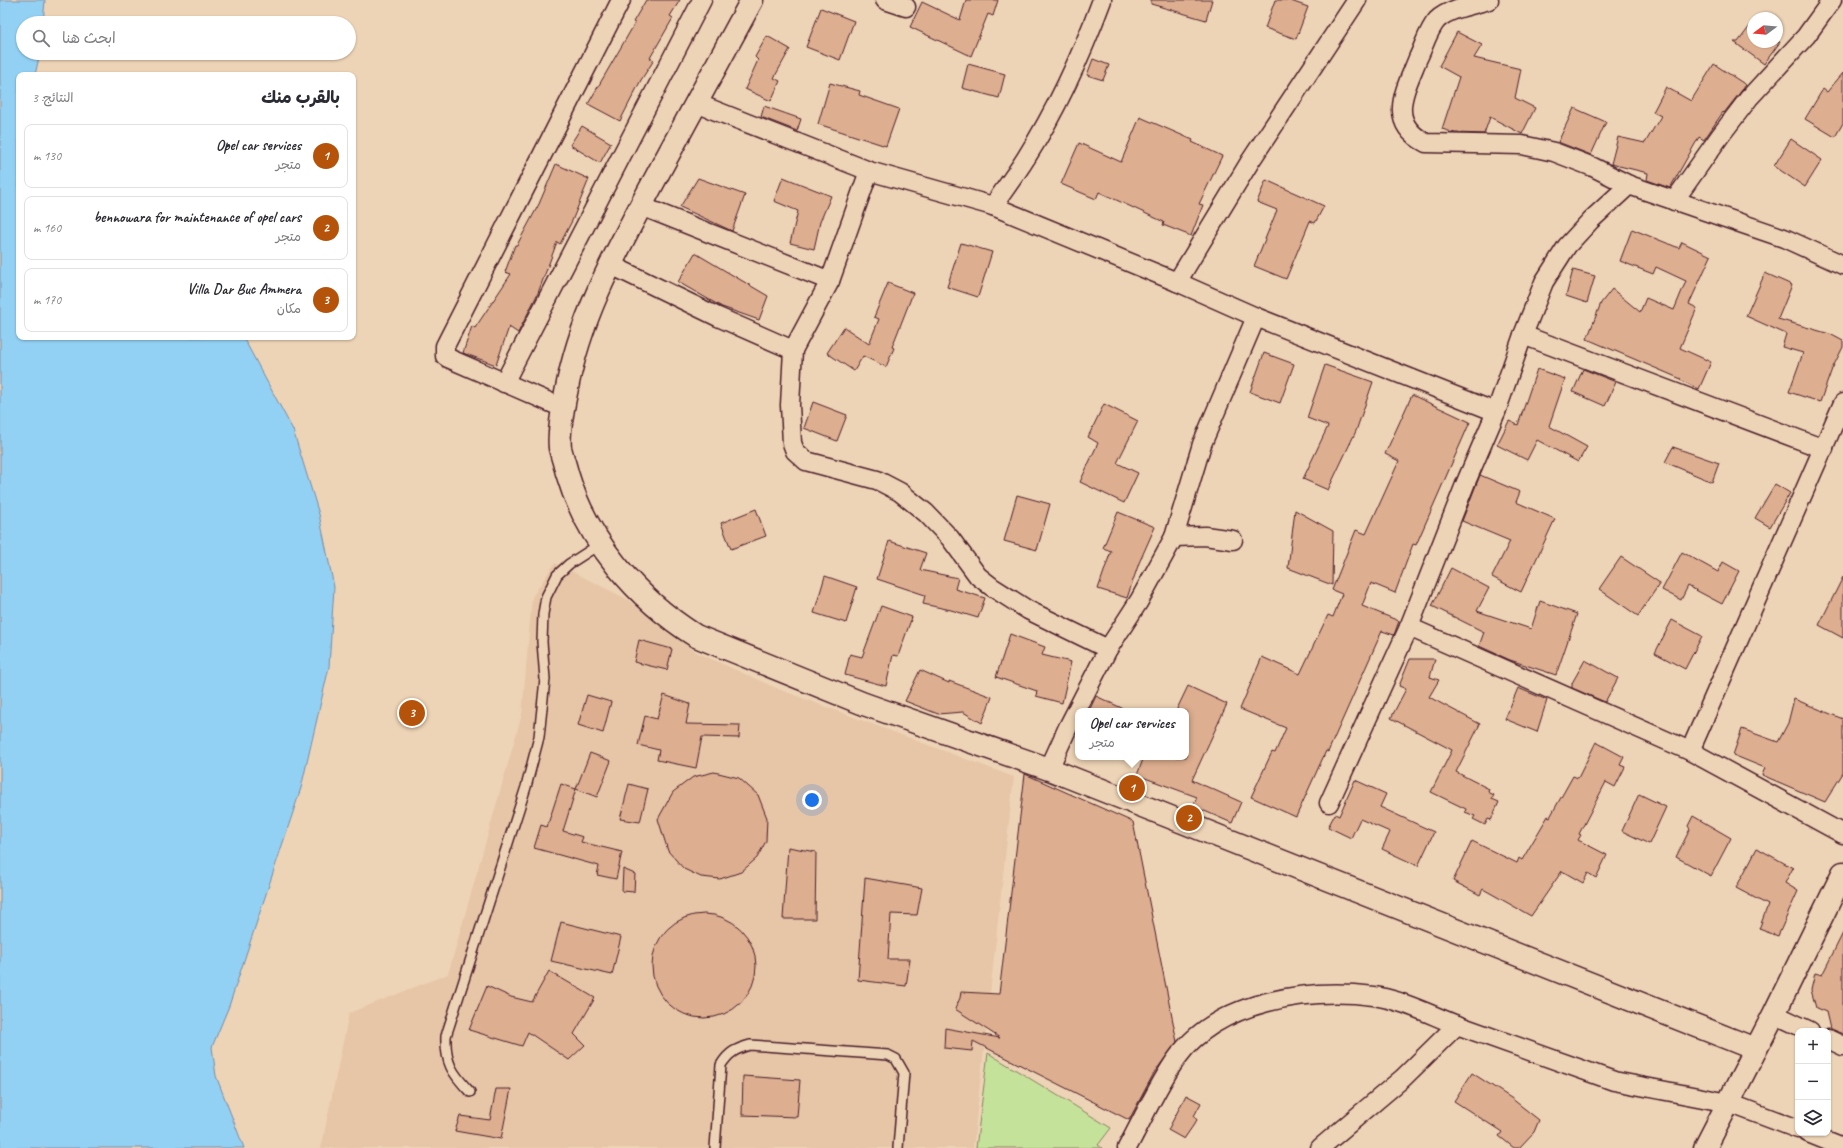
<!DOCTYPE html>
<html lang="ar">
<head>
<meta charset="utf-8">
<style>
  :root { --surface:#fff; --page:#f2f2f3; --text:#2b2b33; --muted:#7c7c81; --line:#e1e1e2; --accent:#b45309 }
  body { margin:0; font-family:Caveat,"Playpen Sans Arabic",sans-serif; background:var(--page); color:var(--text); direction:rtl }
  .controls { position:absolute; right:12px; bottom:12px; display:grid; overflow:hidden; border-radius:8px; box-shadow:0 1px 3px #0004 }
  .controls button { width:36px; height:36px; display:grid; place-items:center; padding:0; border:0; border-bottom:1px solid var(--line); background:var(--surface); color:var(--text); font:20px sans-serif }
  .compass { position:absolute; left:1747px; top:12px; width:36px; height:36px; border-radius:50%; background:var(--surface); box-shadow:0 1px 3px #0004; rotate:254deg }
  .you { position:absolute; left:812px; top:800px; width:14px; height:14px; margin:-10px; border:3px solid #fff; border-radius:50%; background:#1a73e8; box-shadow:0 0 0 6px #1a73e833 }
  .badge { display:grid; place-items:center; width:26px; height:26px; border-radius:50%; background:var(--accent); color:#fff; font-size:13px; font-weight:700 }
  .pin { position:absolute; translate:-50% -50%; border:2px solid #fff; box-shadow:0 1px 4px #0006 }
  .popup { position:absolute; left:1075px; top:708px; width:114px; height:52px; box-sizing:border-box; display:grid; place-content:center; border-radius:8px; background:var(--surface); filter:drop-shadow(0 1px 3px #0005); font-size:13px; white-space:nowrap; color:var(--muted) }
  .popup b { font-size:15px; color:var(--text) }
  .popup::after { content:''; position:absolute; left:50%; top:100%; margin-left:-8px; border:8px solid transparent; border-top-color:var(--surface) }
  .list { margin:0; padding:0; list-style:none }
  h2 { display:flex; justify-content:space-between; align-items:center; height:52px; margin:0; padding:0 16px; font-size:17px }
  h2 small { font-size:13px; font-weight:400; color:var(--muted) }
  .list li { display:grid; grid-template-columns:26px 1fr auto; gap:12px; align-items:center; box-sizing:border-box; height:64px; margin:0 8px 8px; padding:0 8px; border:1px solid var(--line); border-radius:8px }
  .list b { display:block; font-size:15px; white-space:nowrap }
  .list p { margin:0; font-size:13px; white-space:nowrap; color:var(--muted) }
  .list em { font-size:13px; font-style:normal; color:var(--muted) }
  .icon { flex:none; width:22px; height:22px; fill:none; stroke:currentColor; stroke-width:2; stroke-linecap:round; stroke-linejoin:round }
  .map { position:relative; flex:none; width:1843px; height:1148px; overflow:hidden; direction:ltr }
  .search { position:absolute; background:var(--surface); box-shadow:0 1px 3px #0004; left:16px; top:16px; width:340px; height:44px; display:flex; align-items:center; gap:10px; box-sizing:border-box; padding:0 14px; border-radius:22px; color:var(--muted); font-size:15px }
  .panel { position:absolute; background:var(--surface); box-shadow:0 1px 3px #0004; left:16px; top:72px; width:340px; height:268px; border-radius:8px; direction:rtl }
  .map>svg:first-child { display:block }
</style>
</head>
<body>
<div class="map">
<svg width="1843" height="1148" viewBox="0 0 1843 1148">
  <rect width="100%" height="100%" fill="#eed4b6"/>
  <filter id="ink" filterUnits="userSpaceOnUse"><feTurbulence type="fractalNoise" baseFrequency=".025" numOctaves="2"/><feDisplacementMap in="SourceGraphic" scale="8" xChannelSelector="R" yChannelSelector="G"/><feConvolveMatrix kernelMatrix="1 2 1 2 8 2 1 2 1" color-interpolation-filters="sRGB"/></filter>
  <g filter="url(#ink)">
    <path fill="#e6c6a7" d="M 555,563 L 627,599 L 696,652 L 781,690 L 1014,777 L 973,1148 L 321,1148 L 349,1013 L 448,974 L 522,714 L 532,597 Z"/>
    <path fill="#c4e29a" stroke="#878062" d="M 988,1053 L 1111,1128 L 1098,1145 L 1102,1148 L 976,1148 Z"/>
    <path fill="#93d1f4" stroke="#768aa4" d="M 0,0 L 45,0 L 43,23 L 23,23 L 23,53 L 40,53 L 35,75 L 19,75 L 19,337 L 243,337 L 293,430 L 319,514 L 334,587 L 329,667 L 301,788 L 229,1006 L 212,1047 L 216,1076 L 244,1148 L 0,1148 Z"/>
    <g fill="#ddae8f" stroke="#4a1f2b">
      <path d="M 646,0 L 680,0 L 670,16 L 673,18 L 650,58 L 654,60 L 641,80 L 620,121 L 588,104 L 635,23 L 633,22 Z"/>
      <path d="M 966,0 L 998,0 L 993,16 L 988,14 L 971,56 L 910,27 L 922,2 L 960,20 Z"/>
      <path d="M 1151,0 L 1212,0 L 1206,20 L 1151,4 Z"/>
      <path d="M 1275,0 L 1288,0 L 1308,7 L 1296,39 L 1265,28 Z"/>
      <path d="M 821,8 L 854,21 L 840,60 L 806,47 Z"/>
      <path d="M 1753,22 L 1753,42 L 1780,42 L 1764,64 L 1734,42 L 1738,42 Z"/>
      <path d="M 1457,32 L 1482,45 L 1474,58 L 1521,69 L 1515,98 L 1535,108 L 1522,134 L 1490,117 L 1484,134 L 1455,133 L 1442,129 L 1459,77 L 1439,66 Z"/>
      <path d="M 767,36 L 790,49 L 774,78 L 780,81 L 771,101 L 745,89 L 758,60 L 755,57 Z"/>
      <path d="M 1093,59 L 1109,65 L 1103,80 L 1087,75 Z"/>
      <path d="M 968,64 L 1005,74 L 999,98 L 962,88 Z"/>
      <path d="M 1714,64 L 1746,85 L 1724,113 L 1723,112 L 1704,140 L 1699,137 L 1670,188 L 1647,180 L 1648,173 L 1611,164 L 1618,137 L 1645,143 L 1661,116 L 1653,112 L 1666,87 L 1691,101 Z"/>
      <path d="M 1843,73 L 1843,123 L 1835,137 L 1805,119 L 1823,89 L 1827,92 Z"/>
      <path d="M 830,83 L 860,91 L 859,95 L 899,109 L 886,146 L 818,124 Z"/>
      <path d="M 764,106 L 801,119 L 797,131 L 761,117 Z"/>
      <path d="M 1574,108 L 1606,122 L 1591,155 L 1558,142 Z"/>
      <path d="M 1140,117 L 1193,140 L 1192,142 L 1222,156 L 1199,204 L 1203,205 L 1191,236 L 1163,225 L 1164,222 L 1099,192 L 1096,199 L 1061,184 L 1079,143 L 1121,162 Z"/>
      <path d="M 582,126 L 611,143 L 600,163 L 570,145 Z"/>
      <path d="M 1791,139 L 1822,160 L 1805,187 L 1774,166 Z"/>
      <path d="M 556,164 L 589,179 L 572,221 L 560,244 L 557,242 L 538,293 L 518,333 L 509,327 L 496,365 L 463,353 L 472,326 L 475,328 L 511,274 L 505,272 L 515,245 L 517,245 L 539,204 Z"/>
      <path d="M 783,177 L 831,196 L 820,222 L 814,249 L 790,243 L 798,211 L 774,201 Z"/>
      <path d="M 698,178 L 745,195 L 732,231 L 680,207 Z"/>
      <path d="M 1266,180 L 1324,206 L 1315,223 L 1310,221 L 1286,279 L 1254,266 L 1277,210 L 1257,202 Z"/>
      <path d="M 1632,229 L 1679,248 L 1682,242 L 1711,256 L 1689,304 L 1697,308 L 1680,348 L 1711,362 L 1699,389 L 1680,380 L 1681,379 L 1587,339 L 1601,303 L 1612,289 L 1640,312 L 1646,298 L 1674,310 L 1686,281 L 1656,267 L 1653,274 L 1620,261 Z"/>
      <path d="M 961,243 L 992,252 L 978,297 L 947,287 Z"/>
      <path d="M 695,253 L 768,296 L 759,320 L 722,307 L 678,282 Z"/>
      <path d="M 1573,270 L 1595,276 L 1587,303 L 1566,296 Z"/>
      <path d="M 1765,273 L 1792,285 L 1778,319 L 1830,334 L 1843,341 L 1843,347 L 1832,369 L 1820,402 L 1789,392 L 1803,353 L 1782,347 L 1786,334 L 1746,316 Z"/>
      <path d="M 888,283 L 913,293 L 892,347 L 894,348 L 886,367 L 863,356 L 854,371 L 827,353 L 844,327 L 869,344 L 879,319 L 874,317 Z"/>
      <path d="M 1264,353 L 1294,364 L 1280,403 L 1250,392 Z"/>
      <path d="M 1325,365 L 1373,382 L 1356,431 L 1328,490 L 1303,479 L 1328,426 L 1307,418 Z"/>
      <path d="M 1537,369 L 1565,379 L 1549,426 L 1587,447 L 1578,462 L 1537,440 L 1527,460 L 1497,445 L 1509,421 L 1518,425 Z"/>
      <path d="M 1583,369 L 1616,382 L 1605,406 L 1573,392 Z"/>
      <path d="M 1412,395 L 1470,422 L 1416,545 L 1413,544 L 1395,593 L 1371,583 L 1362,606 L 1399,621 L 1394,635 L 1382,631 L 1328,752 L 1326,751 L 1296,817 L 1251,797 L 1272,752 L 1275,753 L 1286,728 L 1240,709 L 1262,657 L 1300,674 L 1328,615 L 1333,617 L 1342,594 L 1332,590 L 1356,530 L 1366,534 L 1399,461 L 1385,454 Z"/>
      <path d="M 813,402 L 847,415 L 837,441 L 804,428 Z"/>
      <path d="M 1104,404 L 1138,421 L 1117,463 L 1138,473 L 1124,503 L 1080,482 L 1098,443 L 1088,437 Z"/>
      <path d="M 1673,447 L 1719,463 L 1712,482 L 1665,462 Z"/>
      <path d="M 1480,475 L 1520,492 L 1516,502 L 1555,519 L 1521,592 L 1492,577 L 1510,541 L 1462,521 Z"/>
      <path d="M 1775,484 L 1790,493 L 1770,527 L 1755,518 Z"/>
      <path d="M 1017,495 L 1050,504 L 1037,550 L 1004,541 Z"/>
      <path d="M 756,509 L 766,536 L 731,549 L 721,523 Z"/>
      <path d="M 1295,510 L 1333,531 L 1332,585 L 1288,568 Z"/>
      <path d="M 1118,512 L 1155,527 L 1139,563 L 1127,598 L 1098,589 L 1111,551 L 1103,548 Z"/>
      <path d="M 889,541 L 926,553 L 920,570 L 958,578 L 955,589 L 985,598 L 978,618 L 951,610 L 923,604 L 925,595 L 877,579 Z"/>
      <path d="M 1682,552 L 1718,572 L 1723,562 L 1739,571 L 1722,604 L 1688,586 L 1681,600 L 1662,590 Z"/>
      <path d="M 1621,557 L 1660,583 L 1638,616 L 1599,589 Z"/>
      <path d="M 1451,568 L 1489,588 L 1477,611 L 1531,629 L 1540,601 L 1577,614 L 1556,675 L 1510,660 L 1479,646 L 1484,632 L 1432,606 Z"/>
      <path d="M 825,576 L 857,587 L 846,623 L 814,613 Z"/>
      <path d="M 1843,577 L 1843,638 L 1819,625 Z"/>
      <path d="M 881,606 L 912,617 L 898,656 L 893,655 L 886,686 L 845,675 L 850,654 L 862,657 Z"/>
      <path d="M 1672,620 L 1702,636 L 1685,669 L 1655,653 Z"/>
      <path d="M 1010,634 L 1045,647 L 1042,655 L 1071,662 L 1062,703 L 1036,696 L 1037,691 L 996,677 Z"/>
      <path d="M 639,640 L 672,649 L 667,670 L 634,662 Z"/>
      <path d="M 1410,659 L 1435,659 L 1430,677 L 1439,680 L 1429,697 L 1480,724 L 1456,772 L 1489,789 L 1488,792 L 1494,795 L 1492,799 L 1499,802 L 1491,820 L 1488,819 L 1485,825 L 1473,819 L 1475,816 L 1465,812 L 1466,809 L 1431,792 L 1452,750 L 1391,718 L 1406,689 L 1399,686 Z"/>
      <path d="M 1585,660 L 1618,678 L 1605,702 L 1572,688 L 1572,683 Z"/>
      <path d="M 920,670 L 949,683 L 949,681 L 992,697 L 982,723 L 963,712 L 938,714 L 905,701 Z"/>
      <path d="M 1188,686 L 1227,704 L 1192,780 L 1241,802 L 1232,823 L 1193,806 L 1197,797 L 1137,775 L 1144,757 L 1186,757 L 1186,711 L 1176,711 Z"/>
      <path d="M 1518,688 L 1547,700 L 1537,732 L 1505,719 Z"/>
      <path d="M 587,695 L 611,702 L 603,733 L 578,725 Z"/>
      <path d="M 664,695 L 690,704 L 686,724 L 740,725 L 739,738 L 702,737 L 696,768 L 657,760 L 659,750 L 638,745 L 645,716 L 657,719 Z"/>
      <path d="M 1096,696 L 1128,711 L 1089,711 Z"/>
      <path d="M 1794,699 L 1843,719 L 1843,773 L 1825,802 L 1762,775 L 1765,768 L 1733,755 L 1742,729 L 1778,742 L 1788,723 Z"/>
      <path d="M 1596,742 L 1624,757 L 1620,765 L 1625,767 L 1615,787 L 1606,782 L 1579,834 L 1581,835 L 1578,840 L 1607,855 L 1596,878 L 1588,873 L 1583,883 L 1562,871 L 1531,916 L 1483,889 L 1480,895 L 1453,881 L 1472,841 L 1517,863 L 1519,858 L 1522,860 L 1548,816 L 1550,817 L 1573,776 L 1578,778 Z"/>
      <path d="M 590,753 L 611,761 L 597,797 L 576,789 Z"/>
      <path d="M 714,772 L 739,778 L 758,795 L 767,818 L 766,841 L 757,858 L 741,872 L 720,879 L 701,877 L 684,869 L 668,851 L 658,819 L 673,792 L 693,777 Z"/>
      <path d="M 1025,774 L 1133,822 L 1177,1042 L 1154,1073 L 1129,1120 L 973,1041 L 972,1051 L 944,1048 L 945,1028 L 1000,1038 L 955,1009 L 960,998 L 961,992 L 999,994 Z"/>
      <path d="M 1355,780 L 1386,794 L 1380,807 L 1434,832 L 1418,866 L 1382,849 L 1390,832 L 1360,819 L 1351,838 L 1328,827 L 1335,814 L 1339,816 Z"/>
      <path d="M 561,784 L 576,789 L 563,831 L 583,837 L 581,842 L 622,852 L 616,879 L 597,875 L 599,866 L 534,848 L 541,825 L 547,827 Z"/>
      <path d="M 629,784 L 648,789 L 640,822 L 620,819 Z"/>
      <path d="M 1639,794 L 1666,807 L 1649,844 L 1622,831 Z"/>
      <path d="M 1693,816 L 1731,838 L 1711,876 L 1676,857 L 1690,829 L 1688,826 Z"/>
      <path d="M 788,847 L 816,852 L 815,919 L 783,919 Z"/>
      <path d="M 1757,848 L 1793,868 L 1785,883 L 1798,891 L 1778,936 L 1759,929 L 1768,905 L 1736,888 Z"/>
      <path d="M 623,869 L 635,874 L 634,892 L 622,891 Z"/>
      <path d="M 865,878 L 922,888 L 917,915 L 891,914 L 888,959 L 910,959 L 906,986 L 858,980 Z"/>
      <circle cx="704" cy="966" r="52"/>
      <path d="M 561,922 L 621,937 L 612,975 L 551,961 Z"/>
      <path d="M 1843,933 L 1843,1034 L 1830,1029 L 1826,1012 L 1816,1008 L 1811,990 L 1815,973 L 1822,975 Z"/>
      <path d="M 549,971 L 595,998 L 574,1034 L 585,1045 L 569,1060 L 528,1032 L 522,1046 L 469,1030 L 487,986 L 511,997 L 532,1002 Z"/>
      <path d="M 1472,1073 L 1511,1098 L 1539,1120 L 1534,1132 L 1519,1148 L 1514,1148 L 1499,1136 L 1502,1132 L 1454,1101 Z"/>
      <path d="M 743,1076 L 800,1080 L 797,1117 L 742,1115 Z"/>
      <path d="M 496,1089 L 511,1089 L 501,1139 L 455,1131 L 460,1116 L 490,1120 Z"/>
      <path d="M 1186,1095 L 1201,1103 L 1194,1116 L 1197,1120 L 1184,1139 L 1168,1130 Z"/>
    </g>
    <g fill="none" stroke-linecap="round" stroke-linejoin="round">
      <defs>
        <g id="service">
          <path d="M 470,1092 C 452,1073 445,1063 446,1036 L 526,787 L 539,737 L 545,679 L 542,642 L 543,614 L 546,597 L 557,575 L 569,564 L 600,544"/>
          <path d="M 715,1148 L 721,1065 C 729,1052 736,1049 750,1045 L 888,1055 L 896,1059 L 904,1073 L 898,1148"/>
        </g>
        <g id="minor">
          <path d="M 885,0 L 906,7"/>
          <path d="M 1489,0 C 1473,5 1450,8 1437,20 C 1428,30 1424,46 1418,58 C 1405,91 1386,122 1426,143 L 1522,145 L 1554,152 L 1593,167 L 1629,185 L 1784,238 L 1843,265"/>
          <path d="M 696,103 L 869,171 L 993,206 L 1177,282 L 1256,317 L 1496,412"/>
          <path d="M 869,171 L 830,281 L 793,350 L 790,405 L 792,443 L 795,451 L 806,461 L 877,480 L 900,492 L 926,513 L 950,538 L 978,576 L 992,587 L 1028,610 L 1108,649"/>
          <path d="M 1674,201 L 1720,136 L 1749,98 L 1806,36 L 1832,0"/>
          <path d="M 641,206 L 830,281"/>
          <path d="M 993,206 C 1004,190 1016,174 1026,158 C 1057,109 1082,54 1102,0"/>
          <path d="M 609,264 L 718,317 L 793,350"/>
          <path d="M 1177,282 L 1251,160 L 1357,0"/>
          <path d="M 1523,335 L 1824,449"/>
          <path d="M 504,383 L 702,0"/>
          <path d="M 563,408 L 448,358 L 445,356 L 445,346 L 621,0"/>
          <path d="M 1174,537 L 1205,536 L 1233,540"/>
          <path d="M 1409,627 L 1690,751 L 1843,834"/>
          <path d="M 1690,751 L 1843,403"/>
          <path d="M 1049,769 L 1068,727 L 1108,649 L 1139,601 L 1174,537 L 1202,444 L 1256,317"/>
          <path d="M 1329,803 L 1409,627 L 1466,482 L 1496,412 L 1523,335 L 1544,282 L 1567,246 L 1591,220 L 1629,185"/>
          <path d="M 1774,1014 L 1810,1031"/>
          <path d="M 1828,1039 L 1843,1046"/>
          <path d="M 1808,1133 L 1843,1147"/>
          <path d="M 1127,1148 C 1143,1119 1158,1084 1177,1058 C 1218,1000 1309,988 1374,996 C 1402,1000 1431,1015 1457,1025"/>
          <path d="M 1320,1148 L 1403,1078 L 1457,1025 L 1614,1081 L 1729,1103 L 1798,1129"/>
        </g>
        <g id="tertiary">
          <path d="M 752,0 C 722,56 691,112 661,168 C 622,242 581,310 566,393 C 563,408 558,432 560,448 C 562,456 565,465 567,473 C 587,541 637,599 696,636 L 864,704 L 1049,769 L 1755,1049"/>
          <path d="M 1705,1148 L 1774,1014 L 1843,873"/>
        </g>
      </defs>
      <use href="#service" stroke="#4a1f2b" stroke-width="12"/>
      <use href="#minor" stroke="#4a1f2b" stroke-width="21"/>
      <use href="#tertiary" stroke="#4a1f2b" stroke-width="25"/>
      <use href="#service" stroke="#eed4b6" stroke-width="9"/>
      <use href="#minor" stroke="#eed4b6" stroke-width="18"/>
      <use href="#tertiary" stroke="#eed4b6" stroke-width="22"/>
    </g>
  </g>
</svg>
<div class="controls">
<button>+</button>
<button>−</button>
<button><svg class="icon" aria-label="layers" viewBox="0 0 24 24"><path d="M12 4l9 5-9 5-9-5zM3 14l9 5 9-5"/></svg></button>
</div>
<svg class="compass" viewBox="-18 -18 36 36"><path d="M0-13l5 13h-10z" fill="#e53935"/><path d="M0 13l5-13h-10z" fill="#7c7c81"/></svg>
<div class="you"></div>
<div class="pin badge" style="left:1132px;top:788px">1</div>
<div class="popup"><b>Opel car services</b>متجر</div>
<div class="pin badge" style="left:1189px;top:818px">2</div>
<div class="pin badge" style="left:412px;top:713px">3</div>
<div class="search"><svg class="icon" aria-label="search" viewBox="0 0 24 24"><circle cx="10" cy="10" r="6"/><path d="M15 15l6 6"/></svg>ابحث هنا</div>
<section class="panel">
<h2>بالقرب منك<small>النتائج: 3</small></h2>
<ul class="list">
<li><span class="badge">1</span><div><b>Opel car services</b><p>متجر</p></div><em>130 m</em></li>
<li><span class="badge">2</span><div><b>bennowara for maintenance of opel cars</b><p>متجر</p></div><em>160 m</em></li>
<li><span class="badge">3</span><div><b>Villa Dar Buc Ammera</b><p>مكان</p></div><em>170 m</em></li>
</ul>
</section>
</div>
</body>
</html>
